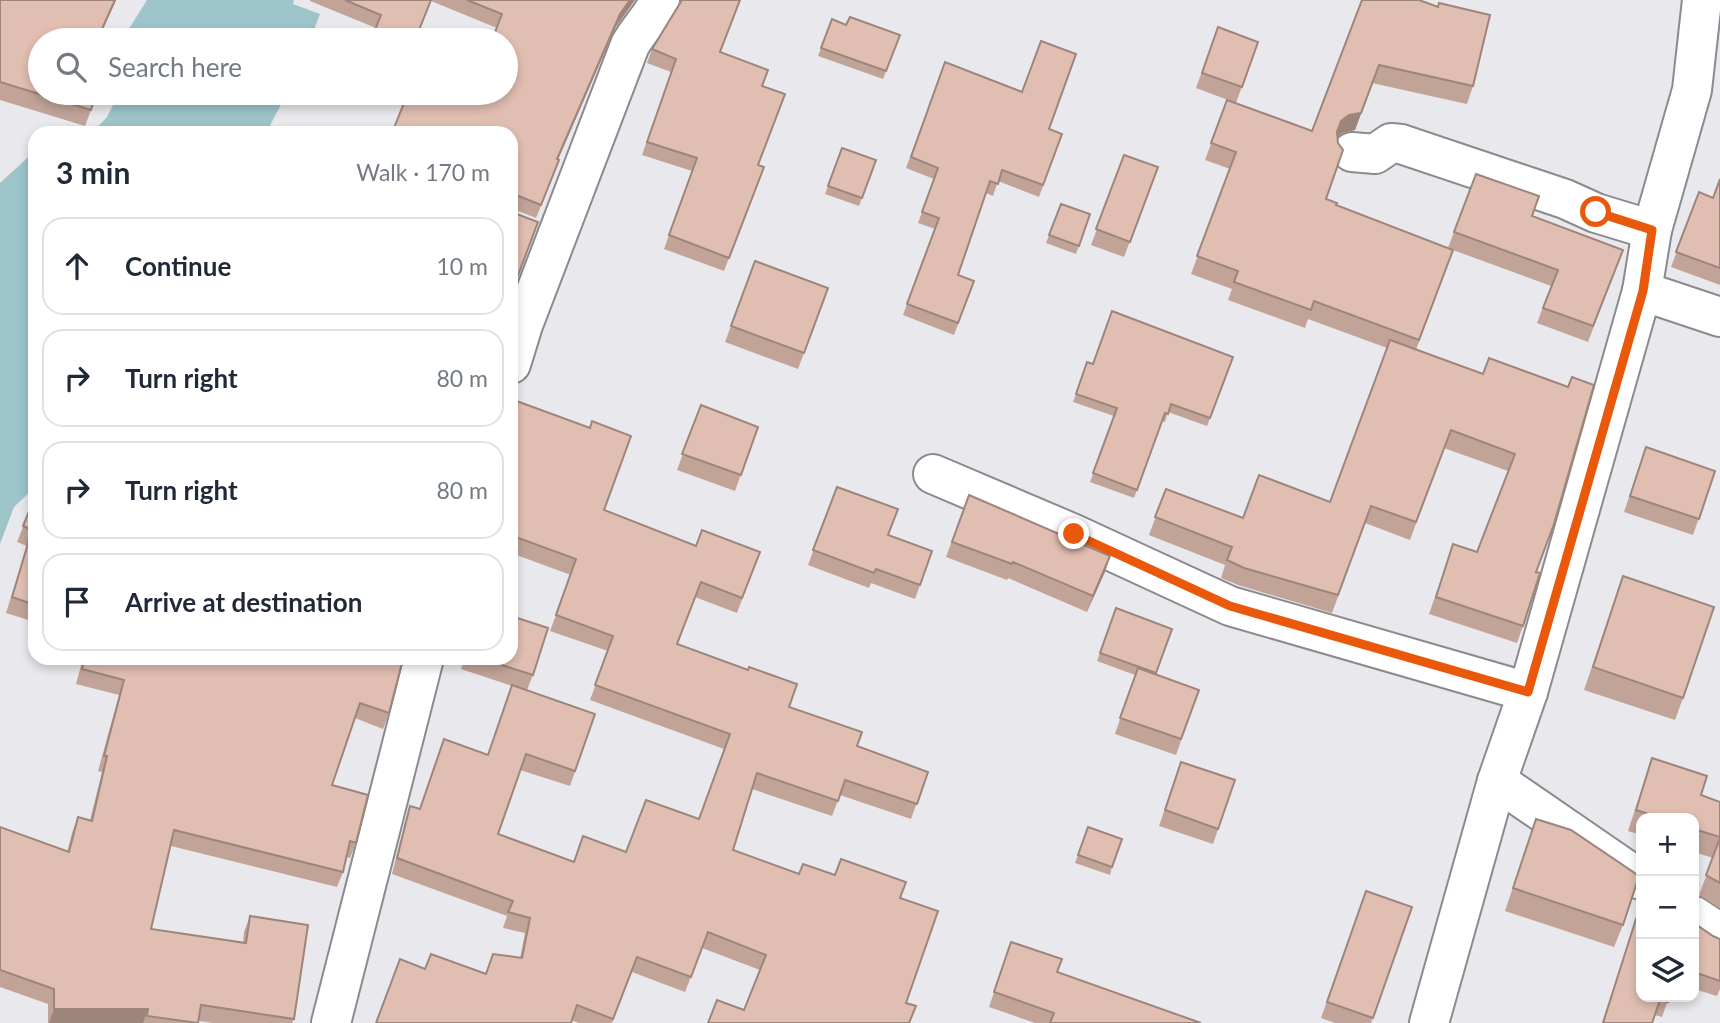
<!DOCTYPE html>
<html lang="en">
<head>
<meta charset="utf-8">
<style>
  :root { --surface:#fff; --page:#f2f2f3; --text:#1f2937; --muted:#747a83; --line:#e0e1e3 }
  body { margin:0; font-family:Lato,sans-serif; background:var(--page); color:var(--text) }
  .controls { position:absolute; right:21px; bottom:21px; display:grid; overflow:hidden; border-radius:14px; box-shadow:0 4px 10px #0003 }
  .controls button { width:63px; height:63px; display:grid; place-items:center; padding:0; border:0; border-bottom:2px solid var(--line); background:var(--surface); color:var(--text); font:35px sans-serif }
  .stop { position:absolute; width:21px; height:21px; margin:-16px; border:5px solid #ea580c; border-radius:50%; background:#fff }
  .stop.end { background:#ea580c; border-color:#fff; box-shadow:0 2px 7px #0008 }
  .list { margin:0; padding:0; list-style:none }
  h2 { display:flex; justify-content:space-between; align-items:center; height:91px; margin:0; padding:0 28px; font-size:30px }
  h2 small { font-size:23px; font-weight:400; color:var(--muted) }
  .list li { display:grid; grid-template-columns:46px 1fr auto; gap:21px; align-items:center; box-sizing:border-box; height:98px; margin:0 14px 14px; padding:0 14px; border:2px solid var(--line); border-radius:21px }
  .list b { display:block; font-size:26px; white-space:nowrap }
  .list em { font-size:23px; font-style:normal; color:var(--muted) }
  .icon { flex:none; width:38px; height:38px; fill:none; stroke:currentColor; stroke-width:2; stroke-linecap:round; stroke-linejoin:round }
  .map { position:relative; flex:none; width:1720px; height:1023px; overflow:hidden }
  .search { position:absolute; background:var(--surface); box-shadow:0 4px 10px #0003; left:28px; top:28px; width:490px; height:77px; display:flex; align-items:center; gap:18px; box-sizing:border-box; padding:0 24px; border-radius:38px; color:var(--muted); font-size:26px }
  .panel { position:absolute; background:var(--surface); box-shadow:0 4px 10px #0003; left:28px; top:126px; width:490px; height:539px; border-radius:21px }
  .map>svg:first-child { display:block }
</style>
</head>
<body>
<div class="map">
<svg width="1720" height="1023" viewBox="0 0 1720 1023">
  <rect width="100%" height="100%" fill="#e9e9ed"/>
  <g fill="#9dc4c9">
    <path d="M 147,0 L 294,0 L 293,4 L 320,14 L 310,40 L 122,40 Z"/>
    <path d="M 119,93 L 287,93 L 266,133 L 92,133 L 107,117 Z"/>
    <path d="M 35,151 L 35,487 L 14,507 L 0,544 L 0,183 Z"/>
  </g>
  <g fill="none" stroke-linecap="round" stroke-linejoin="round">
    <defs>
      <g id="minor">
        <path d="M 1352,152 L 1375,154 L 1391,143 L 1401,144 L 1565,199 L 1596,213 L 1652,230"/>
        <path d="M 1642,291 L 1720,317"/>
        <path d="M 511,364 L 523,325 L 630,45 C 639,29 652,17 660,0"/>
        <path d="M 933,474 L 1074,534 L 1230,606 L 1528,692"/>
        <path d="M 1497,781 L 1641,880"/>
        <path d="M 1694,916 L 1720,933"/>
        <path d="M 331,1023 L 424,658"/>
        <path d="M 1429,1023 L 1497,781 L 1528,692 L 1642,291 L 1652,230 L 1692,90 L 1702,0"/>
      </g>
    </defs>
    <use href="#minor" stroke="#8b8a8e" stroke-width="42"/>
    <use href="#minor" stroke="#fff" stroke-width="38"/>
  </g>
  <g fill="#c1a398">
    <path d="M 0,0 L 116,0 L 98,40 L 40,40 L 91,110 L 85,126 L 0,100 Z"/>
    <path d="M 310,0 L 635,0 L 615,28 L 558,160 L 554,174 L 536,218 L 511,208 L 511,133 L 497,28 L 431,1 L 376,28 L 310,1 Z"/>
    <path d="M 681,0 L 740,0 L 720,52 L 762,86 L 758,165 L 764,167 L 724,271 L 664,249 L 692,171 L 642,155 L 671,72 L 647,63 L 652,49 Z"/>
    <path d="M 1362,0 L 1473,86 L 1467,104 L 1372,83 L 1355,130 L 1342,133 L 1337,137 L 1326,199 L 1336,205 L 1448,248 L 1476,174 L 1532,216 L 1623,250 L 1588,342 L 1537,323 L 1551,286 L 1453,250 L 1416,350 L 1483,374 L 1568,387 L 1537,572 L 1523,626 L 1517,643 L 1429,614 L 1453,544 L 1477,552 L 1508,471 L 1444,448 L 1410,540 L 1365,523 L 1332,613 L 1238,585 L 1221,578 L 1225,565 L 1149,535 L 1166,489 L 1243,518 L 1330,502 L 1387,348 L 1308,319 L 1305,328 L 1228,300 L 1232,289 L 1191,274 L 1230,169 L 1205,160 L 1227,100 L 1312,131 Z"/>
    <path d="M 832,19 L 846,25 L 900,35 L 883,79 L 818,56 Z"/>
    <path d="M 1218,27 L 1258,42 L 1236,103 L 1196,88 Z"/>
    <path d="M 945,62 L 1049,129 L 1062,134 L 1039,197 L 998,181 L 993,196 L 986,193 L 958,275 L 974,281 L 954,335 L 903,315 L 935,229 L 918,223 L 934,179 L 906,168 Z"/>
    <path d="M 842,148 L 876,160 L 859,206 L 825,194 Z"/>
    <path d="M 1124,155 L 1158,167 L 1124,257 L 1091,245 Z"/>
    <path d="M 1720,179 L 1720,285 L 1671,267 L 1699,192 L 1713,198 Z"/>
    <path d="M 1061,204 L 1090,214 L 1076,254 L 1046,243 Z"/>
    <path d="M 755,261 L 828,288 L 798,369 L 725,342 Z"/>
    <path d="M 1233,357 L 1207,426 L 1168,412 L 1165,422 L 1162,421 L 1134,498 L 1090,482 L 1114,416 L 1073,402 L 1087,362 L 1093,364 Z"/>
    <path d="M 511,399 L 604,510 L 696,546 L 760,552 L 737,613 L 695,597 L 677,645 L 789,707 L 857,746 L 928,772 L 911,819 L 840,795 L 832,816 L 752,789 L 733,850 L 799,874 L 835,875 L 906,882 L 744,1010 L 760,970 L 702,948 L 685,992 L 632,972 L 612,1023 L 579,1023 L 425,969 L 486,974 L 520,958 L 525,933 L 503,928 L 507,916 L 392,874 L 405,822 L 410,806 L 419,809 L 488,755 L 512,686 L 461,669 L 465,658 L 511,658 L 533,675 L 527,690 L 595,714 L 570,786 L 520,770 L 498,834 L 574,862 L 626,852 L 699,819 L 724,749 L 590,700 L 608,651 L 550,631 L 571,575 L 511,553 Z"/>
    <path d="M 701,405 L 758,427 L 735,491 L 677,470 Z"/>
    <path d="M 1646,447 L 1715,471 L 1693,535 L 1624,512 Z"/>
    <path d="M 837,487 L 888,535 L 932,551 L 915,599 L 871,583 L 869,588 L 808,565 Z"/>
    <path d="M 969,495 L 1110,556 L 1087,612 L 1008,578 L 1007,580 L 946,557 Z"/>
    <path d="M 35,497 L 35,622 L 6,613 L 27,546 L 17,542 Z"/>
    <path d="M 1623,576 L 1683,698 L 1675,720 L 1584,690 Z"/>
    <path d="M 1116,608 L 1172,629 L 1155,674 L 1199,690 L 1176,755 L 1115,734 L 1135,675 L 1097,661 Z"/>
    <path d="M 83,658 L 399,658 L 389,713 L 383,729 L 355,718 L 332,785 L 356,843 L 350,858 L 346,857 L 343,872 L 337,887 L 171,846 L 151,929 L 243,943 L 244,932 L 250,916 L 294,1019 L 292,1023 L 213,1023 L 199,1021 L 198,1023 L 48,1023 L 48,1004 L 0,987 L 0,827 L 67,852 L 72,833 L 78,817 L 90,820 L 102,772 L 98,771 L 119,695 L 76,684 Z"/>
    <path d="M 1652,758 L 1701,795 L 1720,802 L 1720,908 L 1699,895 L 1713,858 L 1694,852 L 1694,818 L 1641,818 L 1641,835 L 1628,831 Z"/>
    <path d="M 1181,762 L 1235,780 L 1213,844 L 1159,826 Z"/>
    <path d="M 1536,819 L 1623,925 L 1614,947 L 1505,911 Z"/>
    <path d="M 1088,827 L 1112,867 L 1110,875 L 1075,863 Z"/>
    <path d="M 1366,891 L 1412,907 L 1371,1023 L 1335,1023 L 1321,1018 Z"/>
    <path d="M 1636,919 L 1669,997 L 1662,1017 L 1655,1015 L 1652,1023 L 1602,1023 Z"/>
    <path d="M 1694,923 L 1713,936 L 1720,939 L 1720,989 L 1717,996 L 1694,989 Z"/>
    <path d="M 1011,942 L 1057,972 L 1201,1023 L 1035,1023 L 989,1007 Z"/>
  </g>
  <g fill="#9d857c">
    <path d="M 115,0 L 116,0 L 98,40 L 97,40 Z"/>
    <path d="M 630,0 L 635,0 L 615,28 L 552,173 L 620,14 Z"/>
    <path d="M 1379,65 L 1355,130 L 1342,133 L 1335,139 L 1341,121 Z"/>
    <path d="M 1110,556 L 1105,572 L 1087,612 L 1093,596 Z"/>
    <path d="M 54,1009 L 148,1009 L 143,1023 L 49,1023 Z"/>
  </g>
  <g fill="#e0beb1" stroke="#9d857c" stroke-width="2">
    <path d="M 0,0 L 115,0 L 97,40 L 40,40 L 40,93 L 96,93 L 91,110 L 0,82 Z"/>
    <path d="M 345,0 L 431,0 L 415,40 L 371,40 L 381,15 Z"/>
    <path d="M 467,0 L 630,0 L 620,14 L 557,159 L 559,160 L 541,205 L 511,193 L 511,133 L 392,133 L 408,93 L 506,93 L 506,40 L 492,40 L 502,14 Z"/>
    <path d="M 682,0 L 740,0 L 720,52 L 768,70 L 762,86 L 785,94 L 758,165 L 764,167 L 729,258 L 669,235 L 697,158 L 647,142 L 676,59 L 652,49 Z"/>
    <path d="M 1362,0 L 1419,0 L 1438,7 L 1439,3 L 1490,15 L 1473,86 L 1379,65 L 1361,113 L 1349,115 L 1341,121 L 1337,132 L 1338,143 L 1343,150 L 1326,199 L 1337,203 L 1336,205 L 1453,250 L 1419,340 L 1314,301 L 1311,310 L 1234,282 L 1238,271 L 1197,256 L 1236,152 L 1211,143 L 1227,100 L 1312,131 Z"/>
    <path d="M 850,17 L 900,35 L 886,71 L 821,48 L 832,19 L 846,25 Z"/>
    <path d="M 1218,27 L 1258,42 L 1242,87 L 1202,73 Z"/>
    <path d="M 1041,41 L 1076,54 L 1049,129 L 1062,134 L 1043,185 L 1002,170 L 998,184 L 990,181 L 958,275 L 974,281 L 958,323 L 907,304 L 939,218 L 922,212 L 938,168 L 911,157 L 945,62 L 1022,92 Z"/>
    <path d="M 842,148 L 876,160 L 862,198 L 828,186 Z"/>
    <path d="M 1124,155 L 1158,167 L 1130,242 L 1096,229 Z"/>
    <path d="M 1476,174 L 1539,196 L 1532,216 L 1623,250 L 1593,326 L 1543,308 L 1558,270 L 1454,232 Z"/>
    <path d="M 1720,179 L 1720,268 L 1676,252 L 1699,192 L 1713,198 Z"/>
    <path d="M 1061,204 L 1090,214 L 1079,246 L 1049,235 Z"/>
    <path d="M 514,213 L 538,222 L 511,294 L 511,221 Z"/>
    <path d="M 755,261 L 828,288 L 804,353 L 731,326 Z"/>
    <path d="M 1112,311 L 1233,357 L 1210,418 L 1171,404 L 1168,414 L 1165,413 L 1137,490 L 1093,473 L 1117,408 L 1076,394 L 1087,362 L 1093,364 Z"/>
    <path d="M 1390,340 L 1483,374 L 1489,358 L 1568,387 L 1572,377 L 1594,385 L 1554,524 L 1536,572 L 1540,573 L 1523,626 L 1436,597 L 1453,544 L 1477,552 L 1515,454 L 1451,430 L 1416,522 L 1371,506 L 1338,595 L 1244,568 L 1227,560 L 1232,547 L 1155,517 L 1166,489 L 1243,518 L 1259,475 L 1330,502 Z"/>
    <path d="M 511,399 L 590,428 L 592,421 L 631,436 L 604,510 L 696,546 L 702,530 L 760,552 L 742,598 L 701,582 L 677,644 L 748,670 L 749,667 L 797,684 L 789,707 L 862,732 L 857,746 L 928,772 L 917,804 L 845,780 L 838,801 L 757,773 L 733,850 L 799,874 L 803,864 L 835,875 L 841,859 L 906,882 L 900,898 L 938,911 L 906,1003 L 916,1006 L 909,1023 L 708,1023 L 717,1000 L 744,1010 L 766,955 L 708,932 L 691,977 L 637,957 L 613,1019 L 577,1005 L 571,1023 L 376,1023 L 400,959 L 425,969 L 431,954 L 486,974 L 493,954 L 522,958 L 530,918 L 508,912 L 513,901 L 397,858 L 410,806 L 420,809 L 444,739 L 488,755 L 512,685 L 595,714 L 575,771 L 526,754 L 498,834 L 574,862 L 583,836 L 626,852 L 646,800 L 699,819 L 730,734 L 595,685 L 613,636 L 556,615 L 576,559 L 516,537 L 513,547 L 511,547 Z"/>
    <path d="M 701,405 L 758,427 L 741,475 L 682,454 Z"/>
    <path d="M 1646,447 L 1715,471 L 1699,519 L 1630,496 Z"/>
    <path d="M 837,487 L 898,509 L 888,535 L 932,551 L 920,585 L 876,569 L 874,573 L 813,550 Z"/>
    <path d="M 969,495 L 1110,556 L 1093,596 L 1013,562 L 1012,564 L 952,542 Z"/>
    <path d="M 35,497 L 35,605 L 12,597 L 32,530 L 23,526 Z"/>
    <path d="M 1623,576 L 1714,607 L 1683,698 L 1593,667 Z"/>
    <path d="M 1116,608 L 1172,629 L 1156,673 L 1100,653 Z"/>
    <path d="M 511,616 L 548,628 L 533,675 L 480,658 L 511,658 Z"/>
    <path d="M 85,658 L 399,658 L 403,659 L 389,713 L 360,703 L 332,785 L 368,795 L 356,843 L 350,841 L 343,872 L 174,830 L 151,929 L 246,943 L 250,916 L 308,925 L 294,1019 L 201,1005 L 198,1023 L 147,1016 L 148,1009 L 54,1009 L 54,989 L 0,970 L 0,827 L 69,852 L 78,817 L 92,821 L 107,756 L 104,756 L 124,680 L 82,669 Z"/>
    <path d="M 1138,668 L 1199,690 L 1181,739 L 1120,718 Z"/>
    <path d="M 1652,758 L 1707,776 L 1701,795 L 1720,802 L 1720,837 L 1694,829 L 1694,818 L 1661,818 L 1636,810 Z"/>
    <path d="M 1181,762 L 1235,780 L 1218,829 L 1165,810 Z"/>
    <path d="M 1536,819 L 1571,830 L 1639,876 L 1623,925 L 1513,888 Z"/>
    <path d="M 1088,827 L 1122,839 L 1112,867 L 1078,855 Z"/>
    <path d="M 1720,838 L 1720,883 L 1706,875 Z"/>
    <path d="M 1366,891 L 1412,907 L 1373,1018 L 1327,1002 Z"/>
    <path d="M 1636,919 L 1641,921 L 1641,997 L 1669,997 L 1668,1002 L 1660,1000 L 1652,1023 L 1603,1023 Z"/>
    <path d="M 1694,923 L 1713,936 L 1720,939 L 1720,981 L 1694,972 Z"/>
    <path d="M 1011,942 L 1062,959 L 1057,972 L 1201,1023 L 1050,1023 L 1054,1013 L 994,992 Z"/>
  </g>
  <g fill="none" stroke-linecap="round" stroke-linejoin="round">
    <path stroke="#ea580c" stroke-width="9" d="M 1074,534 L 1230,606 L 1528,692 L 1643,291 L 1652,230 L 1596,212"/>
  </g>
</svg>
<div class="controls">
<button>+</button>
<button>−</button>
<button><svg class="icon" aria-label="layers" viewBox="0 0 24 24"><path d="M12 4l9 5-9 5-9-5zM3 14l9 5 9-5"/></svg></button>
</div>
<div class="stop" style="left:1596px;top:212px"></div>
<div class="stop end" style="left:1074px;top:534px"></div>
<div class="search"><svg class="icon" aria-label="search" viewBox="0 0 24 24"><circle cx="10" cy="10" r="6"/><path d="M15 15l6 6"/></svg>Search here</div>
<section class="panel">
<h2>3 min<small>Walk · 170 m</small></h2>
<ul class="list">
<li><svg class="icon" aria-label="ahead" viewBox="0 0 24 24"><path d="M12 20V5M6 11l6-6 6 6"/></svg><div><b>Continue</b></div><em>10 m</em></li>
<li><svg class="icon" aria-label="right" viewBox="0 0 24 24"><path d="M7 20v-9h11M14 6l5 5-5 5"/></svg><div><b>Turn right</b></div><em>80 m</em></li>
<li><svg class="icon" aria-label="right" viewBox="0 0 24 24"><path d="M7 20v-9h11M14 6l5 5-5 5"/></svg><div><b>Turn right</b></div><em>80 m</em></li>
<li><svg class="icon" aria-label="arrive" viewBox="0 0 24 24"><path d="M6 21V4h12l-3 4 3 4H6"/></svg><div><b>Arrive at destination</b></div></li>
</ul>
</section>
</div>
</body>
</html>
